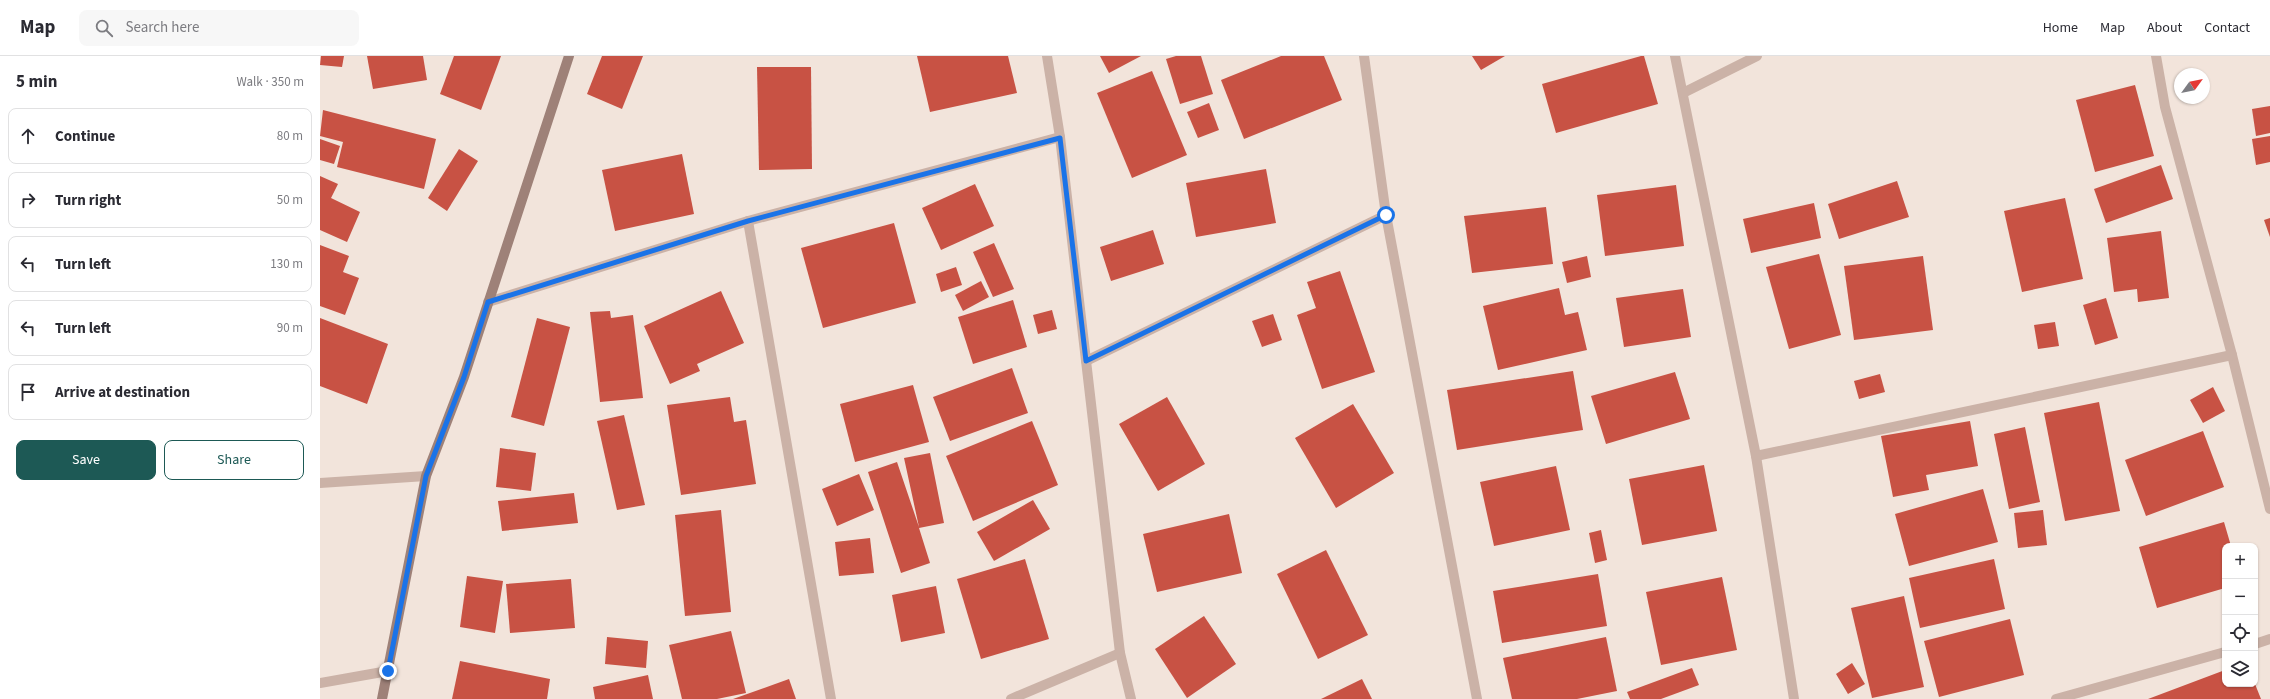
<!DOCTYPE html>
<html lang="en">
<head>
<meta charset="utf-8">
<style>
  :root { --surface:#fff; --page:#f7f7f7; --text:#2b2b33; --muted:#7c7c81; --line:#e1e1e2; --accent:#1d5955 }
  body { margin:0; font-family:"Source Sans 3",sans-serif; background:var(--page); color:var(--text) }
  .controls { position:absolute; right:12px; bottom:12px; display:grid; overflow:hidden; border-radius:8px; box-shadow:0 1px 3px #0004 }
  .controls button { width:36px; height:36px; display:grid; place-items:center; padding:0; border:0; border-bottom:1px solid var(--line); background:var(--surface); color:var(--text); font:20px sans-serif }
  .compass { position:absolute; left:1854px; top:12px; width:36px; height:36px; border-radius:50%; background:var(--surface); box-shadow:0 1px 3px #0004; rotate:57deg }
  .stop { position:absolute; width:12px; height:12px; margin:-9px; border:3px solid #1a73e8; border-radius:50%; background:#fff }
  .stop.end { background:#1a73e8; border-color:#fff; box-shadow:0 1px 4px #0008 }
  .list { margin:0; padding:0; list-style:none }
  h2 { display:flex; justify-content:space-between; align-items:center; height:52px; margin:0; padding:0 16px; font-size:17px }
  h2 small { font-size:13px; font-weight:400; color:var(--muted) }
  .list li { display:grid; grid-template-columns:26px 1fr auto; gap:12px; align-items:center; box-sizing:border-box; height:56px; margin:0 8px 8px; padding:0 8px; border:1px solid var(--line); border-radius:8px }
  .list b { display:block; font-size:15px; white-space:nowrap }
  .list em { font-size:13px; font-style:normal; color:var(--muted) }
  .actions { display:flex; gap:8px; padding:12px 16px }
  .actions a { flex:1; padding:9px 0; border:1px solid var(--accent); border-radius:8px; text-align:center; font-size:14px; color:var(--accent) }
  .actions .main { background:var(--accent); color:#fff }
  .icon { flex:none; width:22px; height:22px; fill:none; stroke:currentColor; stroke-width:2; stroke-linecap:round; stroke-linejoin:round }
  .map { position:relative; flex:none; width:1950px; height:643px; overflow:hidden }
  header { display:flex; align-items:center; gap:24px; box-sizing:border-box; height:56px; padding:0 20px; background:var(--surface); border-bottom:1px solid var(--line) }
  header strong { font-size:19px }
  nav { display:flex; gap:22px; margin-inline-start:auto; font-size:14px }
  .search { width:280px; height:36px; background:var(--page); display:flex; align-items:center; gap:10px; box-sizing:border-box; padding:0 14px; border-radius:8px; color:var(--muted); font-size:15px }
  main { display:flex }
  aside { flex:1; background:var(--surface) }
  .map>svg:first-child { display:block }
</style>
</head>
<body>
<header>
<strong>Map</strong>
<div class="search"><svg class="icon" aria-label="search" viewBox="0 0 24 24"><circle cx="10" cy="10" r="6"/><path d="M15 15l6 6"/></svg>Search here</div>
<nav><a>Home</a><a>Map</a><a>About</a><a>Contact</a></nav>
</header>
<main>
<aside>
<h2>5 min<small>Walk · 350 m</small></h2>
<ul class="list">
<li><svg class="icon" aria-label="ahead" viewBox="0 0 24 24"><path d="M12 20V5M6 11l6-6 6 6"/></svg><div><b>Continue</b></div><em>80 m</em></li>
<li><svg class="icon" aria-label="right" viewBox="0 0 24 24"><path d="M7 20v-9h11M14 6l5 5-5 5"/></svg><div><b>Turn right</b></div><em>50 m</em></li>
<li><svg class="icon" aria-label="left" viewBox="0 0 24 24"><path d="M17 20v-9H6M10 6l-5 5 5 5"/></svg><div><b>Turn left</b></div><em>130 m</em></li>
<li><svg class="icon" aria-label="left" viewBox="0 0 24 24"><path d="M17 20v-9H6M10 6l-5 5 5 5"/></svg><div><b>Turn left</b></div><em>90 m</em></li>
<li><svg class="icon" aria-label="arrive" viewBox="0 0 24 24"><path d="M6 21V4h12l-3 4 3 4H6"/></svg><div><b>Arrive at destination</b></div></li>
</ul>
<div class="actions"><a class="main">Save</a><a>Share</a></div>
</aside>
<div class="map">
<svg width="1950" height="643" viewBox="0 0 1950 643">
  <rect width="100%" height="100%" fill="#f2e4db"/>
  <g fill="#c85244">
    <path d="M 1,0 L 24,0 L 22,11 L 0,9 Z"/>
    <path d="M 47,0 L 103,0 L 107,24 L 53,33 Z"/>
    <path d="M 134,0 L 181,0 L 161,54 L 120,38 Z"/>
    <path d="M 282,0 L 323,0 L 302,53 L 267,38 Z"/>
    <path d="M 597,0 L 688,0 L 697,37 L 610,56 Z"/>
    <path d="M 780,0 L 821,0 L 789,17 Z"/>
    <path d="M 856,0 L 881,0 L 893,38 L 860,48 L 846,3 Z"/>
    <path d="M 961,0 L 1004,0 L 1022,44 L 924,83 L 901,24 Z"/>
    <path d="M 1152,0 L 1185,0 L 1161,14 Z"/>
    <path d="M 1321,0 L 1324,0 L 1338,48 L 1236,77 L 1222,28 Z"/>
    <path d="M 437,11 L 491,11 L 492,113 L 439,114 Z"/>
    <path d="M 832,15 L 867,99 L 812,122 L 777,37 Z"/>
    <path d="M 1815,29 L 1834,100 L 1775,116 L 1756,44 Z"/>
    <path d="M 889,47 L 899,74 L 878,82 L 867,56 Z"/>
    <path d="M 1950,50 L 1950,77 L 1936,80 L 1932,53 Z"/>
    <path d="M 3,54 L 116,83 L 104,133 L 17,111 L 23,86 L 0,80 Z"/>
    <path d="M 1950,80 L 1950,106 L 1936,109 L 1932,83 Z"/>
    <path d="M 0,83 L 20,90 L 14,108 L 0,104 Z"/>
    <path d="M 139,93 L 158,105 L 127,155 L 108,142 Z"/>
    <path d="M 362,98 L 374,158 L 295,175 L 282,114 Z"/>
    <path d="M 1841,109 L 1853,143 L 1786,167 L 1774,133 Z"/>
    <path d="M 946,113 L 956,167 L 876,181 L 866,127 Z"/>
    <path d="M 0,120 L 18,128 L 11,142 L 40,156 L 27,186 L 0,174 Z"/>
    <path d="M 1577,125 L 1589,161 L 1519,183 L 1508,148 Z"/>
    <path d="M 655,128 L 674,170 L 621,194 L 602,152 Z"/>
    <path d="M 1356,129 L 1364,190 L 1285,200 L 1277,139 Z"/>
    <path d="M 1745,142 L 1763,223 L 1702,236 L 1684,155 Z"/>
    <path d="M 1494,147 L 1501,182 L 1431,197 L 1423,163 Z"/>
    <path d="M 1226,151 L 1233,208 L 1152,217 L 1144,160 Z"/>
    <path d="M 1950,162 L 1950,181 L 1944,164 Z"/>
    <path d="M 574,167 L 596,247 L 503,272 L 481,192 Z"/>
    <path d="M 833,174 L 844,208 L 791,225 L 780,191 Z"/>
    <path d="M 1841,175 L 1849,242 L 1818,246 L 1817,233 L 1794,236 L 1787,182 Z"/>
    <path d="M 674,187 L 694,233 L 673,241 L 653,196 Z"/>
    <path d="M 0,189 L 29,200 L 23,216 L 39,222 L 25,259 L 0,250 Z"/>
    <path d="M 1499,198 L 1521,279 L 1469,293 L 1446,211 Z"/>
    <path d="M 1267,200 L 1271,221 L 1247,227 L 1242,206 Z"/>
    <path d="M 1603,200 L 1613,274 L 1534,284 L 1524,210 Z"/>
    <path d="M 636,211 L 642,229 L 621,236 L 616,218 Z"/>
    <path d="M 1020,215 L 1055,316 L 1002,333 L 977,259 L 996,252 L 987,226 Z"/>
    <path d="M 661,225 L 669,241 L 643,255 L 635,239 Z"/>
    <path d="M 1239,232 L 1245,259 L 1258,256 L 1267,294 L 1178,314 L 1163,250 Z"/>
    <path d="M 1363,233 L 1371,281 L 1304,291 L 1296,242 Z"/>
    <path d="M 401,235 L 424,287 L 377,308 L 380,315 L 350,328 L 324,270 Z"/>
    <path d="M 1786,242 L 1798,282 L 1775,289 L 1763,249 Z"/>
    <path d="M 693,244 L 707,291 L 653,308 L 638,261 Z"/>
    <path d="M 732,254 L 737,273 L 718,278 L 713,259 Z"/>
    <path d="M 290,255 L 291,262 L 313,259 L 323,342 L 280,346 L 270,256 Z"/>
    <path d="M 953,258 L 962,284 L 942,291 L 932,265 Z"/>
    <path d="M 0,262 L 68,288 L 47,348 L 0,330 Z"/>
    <path d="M 217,262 L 250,271 L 224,370 L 191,361 Z"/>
    <path d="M 1735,266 L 1739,290 L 1718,293 L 1714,269 Z"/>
    <path d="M 692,312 L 708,357 L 630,385 L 613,341 Z"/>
    <path d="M 1253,315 L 1263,374 L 1137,394 L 1127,334 Z"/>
    <path d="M 1355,316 L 1370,363 L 1286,388 L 1271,340 Z"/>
    <path d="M 1560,318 L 1565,336 L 1539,343 L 1534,325 Z"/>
    <path d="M 593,329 L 609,386 L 535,406 L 520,348 Z"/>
    <path d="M 1893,331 L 1905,355 L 1883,367 L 1870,344 Z"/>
    <path d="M 410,341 L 414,366 L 426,364 L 436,428 L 361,439 L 347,349 Z"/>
    <path d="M 847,341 L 885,408 L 838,435 L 799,368 Z"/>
    <path d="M 1779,346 L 1800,455 L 1745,465 L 1724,357 Z"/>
    <path d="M 1033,348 L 1074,417 L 1016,452 L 975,382 Z"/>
    <path d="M 304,359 L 325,449 L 297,454 L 277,365 Z"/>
    <path d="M 712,365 L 738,429 L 653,465 L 626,400 Z"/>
    <path d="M 1650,365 L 1658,410 L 1606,419 L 1609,434 L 1573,441 L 1561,380 Z"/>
    <path d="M 1705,371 L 1720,446 L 1689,453 L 1674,378 Z"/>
    <path d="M 1883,375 L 1904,431 L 1826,460 L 1805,404 Z"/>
    <path d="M 180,392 L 216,397 L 211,435 L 176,431 Z"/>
    <path d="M 610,397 L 624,467 L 599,472 L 610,507 L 581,517 L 548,416 L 577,406 L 599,471 L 584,402 Z"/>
    <path d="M 1384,409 L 1397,475 L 1322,489 L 1309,423 Z"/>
    <path d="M 1236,410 L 1250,474 L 1174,490 L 1160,426 Z"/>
    <path d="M 539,418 L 554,454 L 517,470 L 502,433 Z"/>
    <path d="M 1663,433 L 1678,486 L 1589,510 L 1575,458 Z"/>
    <path d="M 254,437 L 258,467 L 182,475 L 178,445 Z"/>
    <path d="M 713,444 L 730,473 L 674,505 L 657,476 Z"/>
    <path d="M 401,454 L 411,556 L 365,560 L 355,459 Z"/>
    <path d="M 1723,454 L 1727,489 L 1698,492 L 1694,457 Z"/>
    <path d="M 909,458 L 922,517 L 837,536 L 823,478 Z"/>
    <path d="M 1904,466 L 1911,490 L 1905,490 L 1905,532 L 1837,552 L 1819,491 Z"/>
    <path d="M 1281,474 L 1287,504 L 1275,507 L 1269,477 Z"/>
    <path d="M 550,482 L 554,517 L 519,520 L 515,486 Z"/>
    <path d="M 1006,494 L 1048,579 L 998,603 L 957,518 Z"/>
    <path d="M 705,503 L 729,583 L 661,603 L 637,523 Z"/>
    <path d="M 1674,503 L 1685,553 L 1600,572 L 1589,522 Z"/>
    <path d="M 1278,518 L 1287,570 L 1182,587 L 1173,535 Z"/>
    <path d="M 147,520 L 183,525 L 175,577 L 140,571 Z"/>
    <path d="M 1402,521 L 1417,594 L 1341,609 L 1326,536 Z"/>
    <path d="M 251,523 L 255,572 L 190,577 L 186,528 Z"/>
    <path d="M 616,530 L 625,577 L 581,586 L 572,539 Z"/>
    <path d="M 1584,540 L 1604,631 L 1552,642 L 1531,552 Z"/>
    <path d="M 884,560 L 916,608 L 867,642 L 835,593 Z"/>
    <path d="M 1690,563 L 1704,619 L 1619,641 L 1604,585 Z"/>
    <path d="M 411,575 L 426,637 L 397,643 L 362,643 L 349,589 Z"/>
    <path d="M 287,581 L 328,585 L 326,612 L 285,608 Z"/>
    <path d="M 1286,581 L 1297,635 L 1257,643 L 1192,643 L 1183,602 Z"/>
    <path d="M 140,605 L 230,623 L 227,643 L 132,643 Z"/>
    <path d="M 1532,607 L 1545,628 L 1528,638 L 1516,618 Z"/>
    <path d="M 1372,612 L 1379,629 L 1341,643 L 1310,643 L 1307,636 Z"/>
    <path d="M 1905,614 L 1905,628 L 1935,628 L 1941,643 L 1828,643 Z"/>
    <path d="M 328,619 L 333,643 L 275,643 L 273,631 Z"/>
    <path d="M 469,623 L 476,643 L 413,643 Z"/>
    <path d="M 1042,623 L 1052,643 L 1001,643 Z"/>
  </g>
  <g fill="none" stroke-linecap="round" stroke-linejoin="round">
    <g stroke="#cbb2a7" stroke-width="10">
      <path d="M 727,0 L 740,81 L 800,597 L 811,643"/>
      <path d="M 1044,0 L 1066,159 L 1157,643"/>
      <path d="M 1355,0 L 1436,400 L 1474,643"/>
      <path d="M 1836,0 L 1845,51 L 1912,299 L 1950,453"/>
      <path d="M 1363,37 L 1437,0"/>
      <path d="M 428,165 L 511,643"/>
      <path d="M 168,246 L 428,165 L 740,81"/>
      <path d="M 766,305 L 1066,159"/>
      <path d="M 1436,400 L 1912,299"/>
      <path d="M 0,427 L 106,420"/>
      <path d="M 1935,588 L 1950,583"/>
      <path d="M 0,627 L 68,615"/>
      <path d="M 691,643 L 800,597"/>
      <path d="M 1736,643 L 1905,596"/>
    </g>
    <path stroke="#9e8178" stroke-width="10" d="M 62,643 L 106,420 L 144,321 L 249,0"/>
  </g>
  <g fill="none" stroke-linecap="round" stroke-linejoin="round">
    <path stroke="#1a73e8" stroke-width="5" d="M 68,615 L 106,420 L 144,321 L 168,246 L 428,165 L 740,82 L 766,305 L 1066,159"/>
  </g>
</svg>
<div class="controls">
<button>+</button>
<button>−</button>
<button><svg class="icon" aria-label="locate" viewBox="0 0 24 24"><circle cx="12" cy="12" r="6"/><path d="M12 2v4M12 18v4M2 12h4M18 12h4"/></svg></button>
<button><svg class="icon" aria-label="layers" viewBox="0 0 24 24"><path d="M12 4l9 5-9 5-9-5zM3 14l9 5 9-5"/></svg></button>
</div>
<svg class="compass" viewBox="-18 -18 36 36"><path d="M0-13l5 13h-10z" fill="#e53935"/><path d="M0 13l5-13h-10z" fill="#7c7c81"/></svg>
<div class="stop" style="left:1066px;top:159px"></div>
<div class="stop end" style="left:68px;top:615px"></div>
</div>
</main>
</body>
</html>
